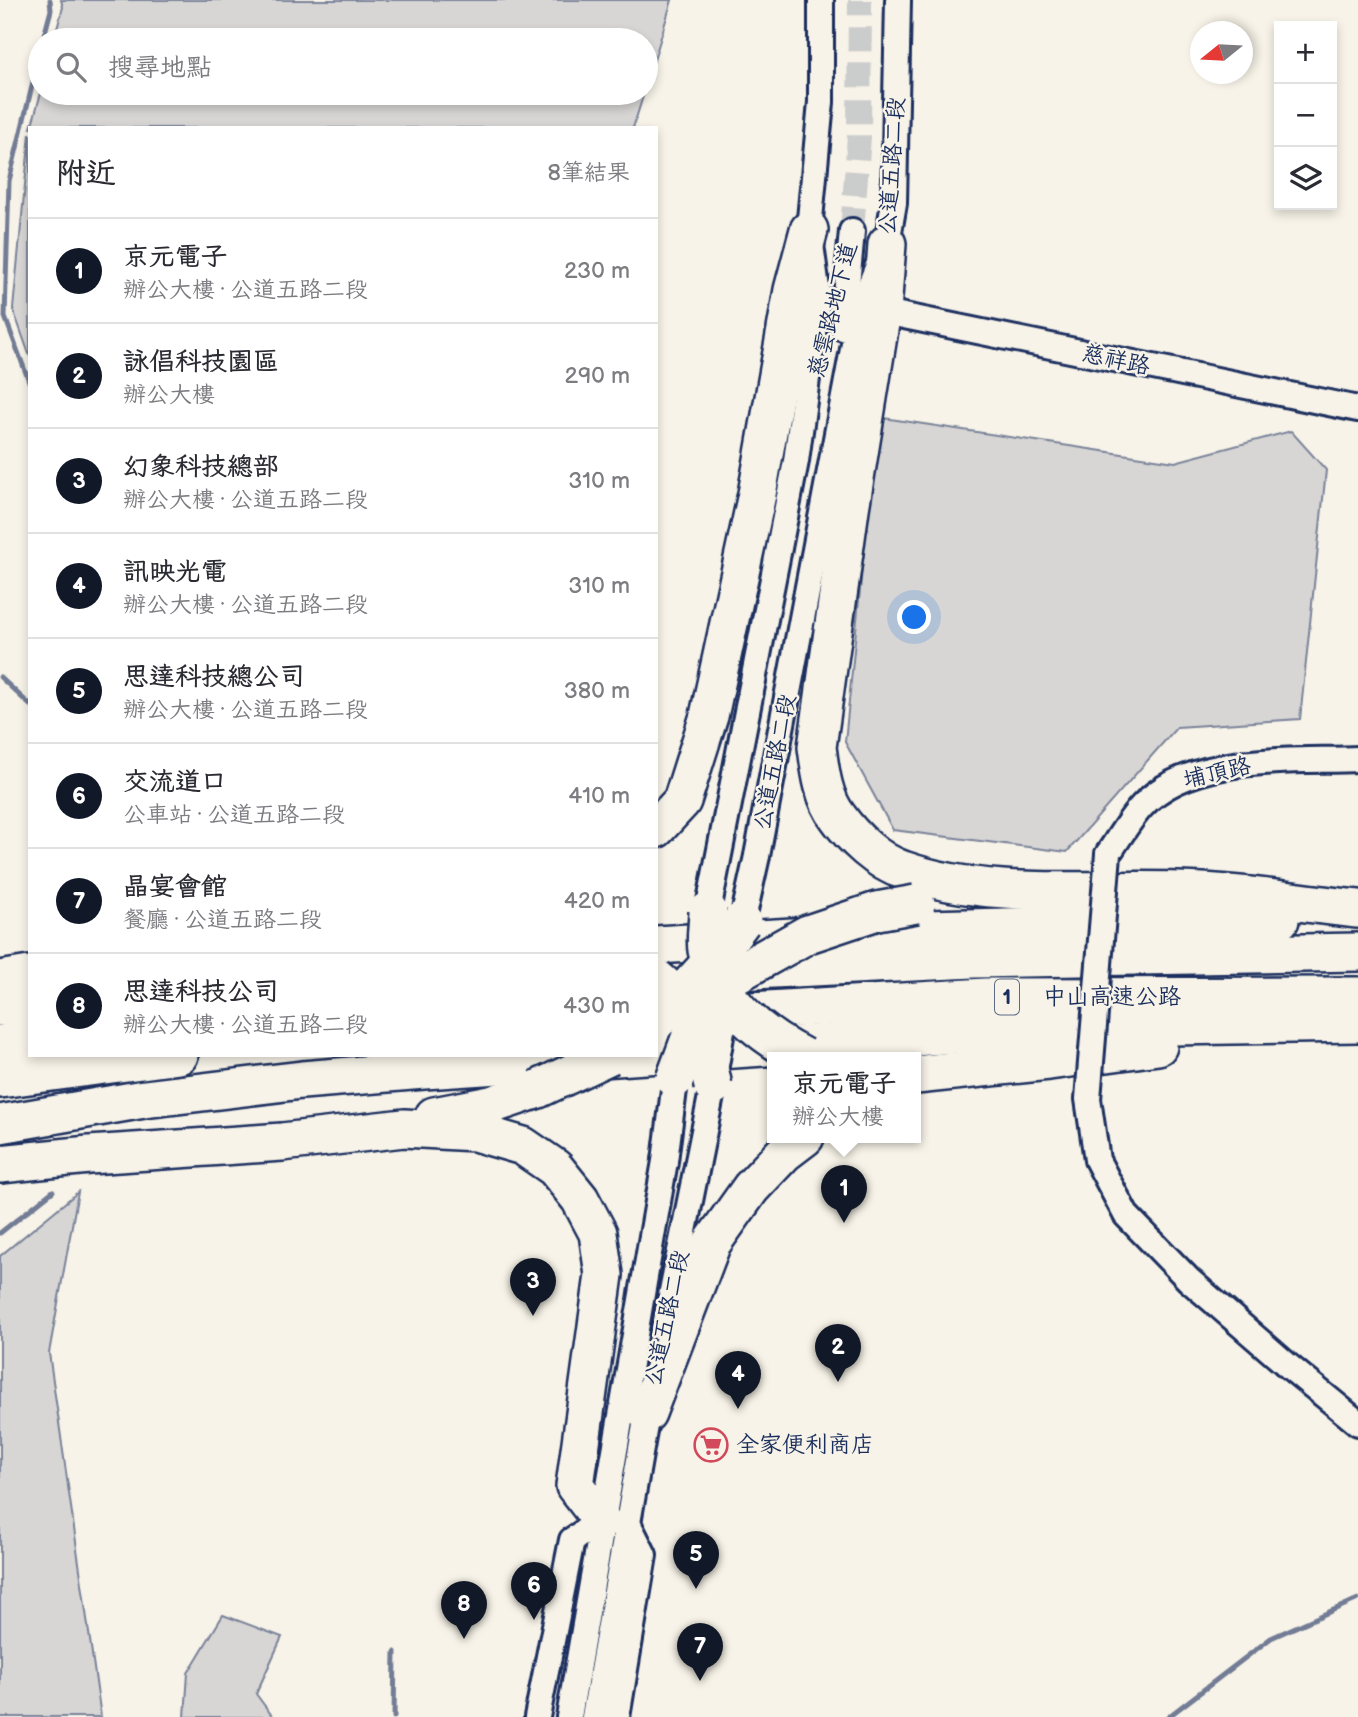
<!DOCTYPE html>
<html lang="zh-TW">
<head>
<meta charset="utf-8">
<style>
  :root { --surface:#fff; --page:#f7f7f7; --text:#2b2b33; --muted:#7c7c81; --line:#e1e1e2; --accent:#111827 }
  body { margin:0; font-family:"Balsamiq Sans","LXGW WenKai TC",sans-serif; background:var(--page); color:var(--text) }
  .controls { position:absolute; right:21px; top:21px; display:grid; overflow:hidden; border-radius:0px; box-shadow:0 4px 10px #0003 }
  .controls button { width:63px; height:63px; display:grid; place-items:center; padding:0; border:0; border-bottom:2px solid var(--line); background:var(--surface); color:var(--text); font:35px sans-serif }
  .compass { position:absolute; left:1190px; top:21px; width:63px; height:63px; border-radius:50%; background:var(--surface); box-shadow:0 4px 10px #0003; rotate:252deg }
  .you { position:absolute; left:915px; top:618px; width:24px; height:24px; margin:-18px; border:5px solid #fff; border-radius:50%; background:#1a73e8; box-shadow:0 0 0 10px #1a73e833 }
  .badge { display:grid; place-items:center; width:46px; height:46px; border-radius:50%; background:var(--accent); color:#fff; font-size:23px; font-weight:700 }
  .pin { position:absolute; translate:-50% -58px; filter:drop-shadow(0 2px 4px #0008) }
  .pin::after { content:''; position:absolute; top:37px; width:24px; height:21px; background:inherit; clip-path:polygon(0 0,100% 0,50% 100%) }
  .popup { position:absolute; left:767px; top:1052px; width:154px; height:91px; box-sizing:border-box; display:grid; place-content:center; border-radius:0px; background:var(--surface); filter:drop-shadow(0 2px 5px #0005); font-size:23px; white-space:nowrap; color:var(--muted) }
  .popup b { font-size:26px; color:var(--text) }
  .popup::after { content:''; position:absolute; left:50%; top:100%; margin-left:-14px; border:14px solid transparent; border-top-color:var(--surface) }
  .list { margin:0; padding:0; list-style:none }
  h2 { display:flex; justify-content:space-between; align-items:center; height:91px; margin:0; padding:0 28px; font-size:30px }
  h2 small { font-size:23px; font-weight:400; color:var(--muted) }
  .list li { display:grid; grid-template-columns:46px 1fr auto; gap:21px; align-items:center; box-sizing:border-box; height:105px; padding:0 28px; border-top:2px solid var(--line) }
  .list b { display:block; font-size:26px; white-space:nowrap }
  .list p { margin:0; font-size:23px; white-space:nowrap; color:var(--muted) }
  .list em { font-size:23px; font-style:normal; color:var(--muted) }
  .icon { flex:none; width:38px; height:38px; fill:none; stroke:currentColor; stroke-width:2; stroke-linecap:round; stroke-linejoin:round }
  .map { position:relative; flex:none; width:1358px; height:1717px; overflow:hidden }
  .search { position:absolute; background:var(--surface); box-shadow:0 4px 10px #0003; left:28px; top:28px; width:630px; height:77px; display:flex; align-items:center; gap:18px; box-sizing:border-box; padding:0 24px; border-radius:38px; color:var(--muted); font-size:26px }
  .panel { position:absolute; background:var(--surface); box-shadow:0 4px 10px #0003; left:28px; top:126px; width:630px; height:931px; border-radius:0px }
  .map>svg:first-child { display:block }
</style>
</head>
<body>
<div class="map">
<svg width="1358" height="1717" viewBox="0 0 1358 1717">
  <rect width="100%" height="100%" fill="#f7f3e8"/>
  <filter id="ink" filterUnits="userSpaceOnUse"><feTurbulence type="fractalNoise" baseFrequency=".0143" numOctaves="2"/><feDisplacementMap in="SourceGraphic" scale="14" xChannelSelector="R" yChannelSelector="G"/><feConvolveMatrix kernelMatrix="1 2 1 2 8 2 1 2 1" color-interpolation-filters="sRGB"/></filter>
  <g filter="url(#ink)">
    <g fill="#d7d6d4" stroke="#798299" stroke-width="2">
      <path d="M 61,0 L 672,0 L 646,87 L 646,40 L 54,40 L 63,7 Z"/>
      <path d="M 41,93 L 644,93 L 633,128 L 31,128 Z"/>
      <path d="M 30,133 L 30,357 L 13,309 Z"/>
      <path d="M 877,417 L 1175,462 L 1291,431 L 1326,470 L 1300,719 L 1177,727 L 1067,852 L 893,830 L 845,742 Z"/>
      <path d="M 78,1192 L 49,1353 L 101,1717 L 0,1717 L 0,1256 Z"/>
      <path d="M 223,1615 L 282,1637 L 256,1694 L 273,1717 L 185,1717 L 188,1673 Z"/>
    </g>
    <g fill="none" stroke-linecap="round" stroke-linejoin="round">
      <g stroke="#727c95" stroke-width="5">
        <path d="M 43,40 L 51,10 L 50,0"/>
        <path d="M 30,384 L 5,317 L 9,181 L 40,53"/>
        <path d="M 0,677 L 30,705"/>
        <path d="M 0,1233 L 53,1191"/>
        <path d="M 394,1717 L 395,1652"/>
        <path d="M 1168,1717 L 1271,1638 L 1358,1599"/>
      </g>
      <path stroke="#cbcccc" stroke-width="24" stroke-dasharray="24 12" stroke-linecap="butt" d="M 852,231 L 859,136 L 860,0"/>
      <defs>
        <g id="minor">
          <path d="M 875,310 L 1358,409"/>
          <path d="M 843,328 L 852,231"/>
          <path d="M 1108,854 C 1119,838 1129,820 1142,806 C 1190,753 1293,762 1358,759"/>
          <path d="M 757,856 L 861,307 L 887,244 L 894,203 L 898,0"/>
          <path d="M 708,911 L 796,461 L 818,296 L 809,230 L 821,102 L 821,0"/>
          <path d="M 664,1331 L 713,1086"/>
          <path d="M 1286,1364 L 1358,1423"/>
          <path d="M 537,1717 L 572,1540 L 601,1520"/>
          <path d="M 569,1717 L 665,1161"/>
          <path d="M 594,1717 L 650,1397"/>
          <path d="M 617,1717 L 644,1555 L 628,1523"/>
        </g>
        <g id="highway">
          <path d="M 887,244 L 882,311 L 850,509 L 817,747 C 820,770 823,798 838,817 C 853,838 878,862 903,870 C 989,900 1088,888 1178,891 C 1238,892 1299,903 1358,909"/>
          <path d="M 656,829 L 682,801 L 709,716 L 757,494 L 793,290 L 809,230"/>
          <path d="M 656,945 L 927,929 L 1280,920"/>
          <path d="M 736,971 L 973,959 L 1358,952"/>
          <path d="M 0,980 L 30,975"/>
          <path d="M 0,1007 L 30,1004"/>
          <path d="M 717,1013 L 986,997 L 1358,996"/>
          <path d="M 0,1044 L 30,1040"/>
          <path d="M 916,1075 L 1049,1061 L 1158,1046"/>
          <path d="M 0,1079 L 179,1055"/>
          <path d="M 434,1116 L 491,1105 L 538,1089"/>
          <path d="M 0,1124 L 144,1099 L 302,1080 L 424,1070 L 1046,1028 L 1358,1023"/>
          <path d="M 0,1164 L 89,1155 L 282,1142 L 404,1128 L 475,1132 L 523,1146 L 555,1168 L 580,1199 L 598,1233 L 604,1275 L 575,1486 L 601,1520"/>
          <path d="M 647,1413 L 712,1243 L 751,1188 L 784,1153 L 805,1137"/>
        </g>
      </defs>
      <use href="#minor" stroke="#1b2f5e" stroke-width="30"/>
      <use href="#highway" stroke="#1b2f5e" stroke-width="42"/>
      <use href="#minor" stroke="#f7f3e8" stroke-width="24"/>
      <use href="#highway" stroke="#f7f3e8" stroke-width="37"/>
      <defs>
        <g id="minor-bridge">
          <path d="M 1108,854 L 1088,1099 L 1097,1160 L 1126,1215 L 1189,1280 L 1286,1364"/>
          <path d="M 739,937 L 757,856"/>
          <path d="M 715,1071 L 729,990"/>
          <path d="M 665,1161 L 677,1066"/>
        </g>
        <g id="highway-bridge">
          <path d="M 708,911 C 708,923 705,938 707,950 C 717,1000 759,1034 803,1057"/>
          <path d="M 656,978 C 696,1011 702,1037 713,1086"/>
          <path d="M 656,1022 L 711,962 L 742,921"/>
          <path d="M 675,1079 L 691,1036 L 731,977 L 808,934 L 877,911 L 916,904"/>
          <path d="M 538,1089 L 610,1055"/>
        </g>
      </defs>
      <use href="#minor-bridge" stroke="#1b2f5e" stroke-width="30" stroke-linecap="butt"/>
      <use href="#highway-bridge" stroke="#1b2f5e" stroke-width="42" stroke-linecap="butt"/>
      <use href="#minor-bridge" stroke="#f7f3e8" stroke-width="24"/>
      <use href="#highway-bridge" stroke="#f7f3e8" stroke-width="37"/>
    </g>
  </g>
  <defs>
    <symbol id="supermarket-ring" viewBox="-11 -11 22 22"><circle r="9.5" fill="#f7f3e8" stroke="#d1495b" stroke-width="1.5"/><path d="M-6-5.5h2.5l.6 2H6L4.5 2H-2.5L-4.4-4H-6ZM-1.5 3.2a1.3 1.3 0 1 0 .1 0ZM3 3.2a1.3 1.3 0 1 0 .1 0Z" fill="#d1495b"/></symbol>
  </defs>
  <g fill-rule="evenodd">
    <use href="#supermarket-ring" x="692" y="1426" width="38" height="38"/>
  </g>
  <g text-anchor="middle" dominant-baseline="central" stroke-width="5" stroke-linejoin="round" paint-order="stroke">
    <rect fill="#f7f3e8" stroke="#5d6a87" stroke-width="2" x="995" y="979.5" width="24" height="35" rx="5"/>
    <g font-size="21" font-weight="bold" fill="#1b2f5e">
      <text x="1007" y="997">1</text>
    </g>
    <g font-size="23" fill="#1b2f5e" stroke="#f7f3e8">
      <text transform="translate(892 166) rotate(-86)">公道五路二段</text>
      <text transform="translate(833 310) rotate(-76)">慈雲路地下道</text>
      <text transform="translate(1116 360) rotate(12)">慈祥路</text>
      <text transform="translate(775 762) rotate(-79)">公道五路二段</text>
      <text transform="translate(1217 773) rotate(-13)">埔頂路</text>
      <text x="1112" y="997">中山高速公路</text>
      <text transform="translate(667 1318) rotate(-78)">公道五路二段</text>
    </g>
    <g font-size="23" fill="#1b2f5e" stroke="#f7f3e8" text-anchor="start">
      <text x="736" y="1445">全家便利商店</text>
    </g>
  </g>
</svg>
<div class="controls">
<button>+</button>
<button>−</button>
<button><svg class="icon" aria-label="layers" viewBox="0 0 24 24"><path d="M12 4l9 5-9 5-9-5zM3 14l9 5 9-5"/></svg></button>
</div>
<svg class="compass" viewBox="-18 -18 36 36"><path d="M0-13l5 13h-10z" fill="#e53935"/><path d="M0 13l5-13h-10z" fill="#7c7c81"/></svg>
<div class="you"></div>
<div class="pin badge" style="left:844px;top:1223px">1</div>
<div class="popup"><b>京元電子</b>辦公大樓</div>
<div class="pin badge" style="left:838px;top:1382px">2</div>
<div class="pin badge" style="left:533px;top:1316px">3</div>
<div class="pin badge" style="left:738px;top:1409px">4</div>
<div class="pin badge" style="left:696px;top:1589px">5</div>
<div class="pin badge" style="left:534px;top:1620px">6</div>
<div class="pin badge" style="left:700px;top:1681px">7</div>
<div class="pin badge" style="left:464px;top:1639px">8</div>
<div class="search"><svg class="icon" aria-label="search" viewBox="0 0 24 24"><circle cx="10" cy="10" r="6"/><path d="M15 15l6 6"/></svg>搜尋地點</div>
<section class="panel">
<h2>附近<small>8筆結果</small></h2>
<ul class="list">
<li><span class="badge">1</span><div><b>京元電子</b><p>辦公大樓 · 公道五路二段</p></div><em>230 m</em></li>
<li><span class="badge">2</span><div><b>詠倡科技園區</b><p>辦公大樓</p></div><em>290 m</em></li>
<li><span class="badge">3</span><div><b>幻象科技總部</b><p>辦公大樓 · 公道五路二段</p></div><em>310 m</em></li>
<li><span class="badge">4</span><div><b>訊映光電</b><p>辦公大樓 · 公道五路二段</p></div><em>310 m</em></li>
<li><span class="badge">5</span><div><b>思達科技總公司</b><p>辦公大樓 · 公道五路二段</p></div><em>380 m</em></li>
<li><span class="badge">6</span><div><b>交流道口</b><p>公車站 · 公道五路二段</p></div><em>410 m</em></li>
<li><span class="badge">7</span><div><b>晶宴會館</b><p>餐廳 · 公道五路二段</p></div><em>420 m</em></li>
<li><span class="badge">8</span><div><b>思達科技公司</b><p>辦公大樓 · 公道五路二段</p></div><em>430 m</em></li>
</ul>
</section>
</div>
</body>
</html>
